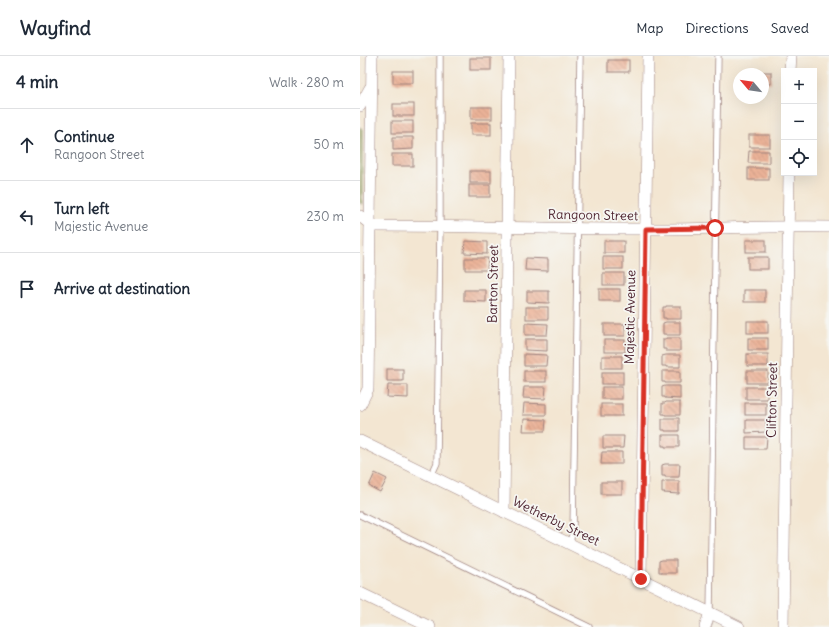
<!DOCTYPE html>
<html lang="en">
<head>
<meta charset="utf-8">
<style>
  :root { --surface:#fff; --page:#f6f6f7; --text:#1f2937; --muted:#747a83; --line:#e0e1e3 }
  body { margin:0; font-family:Delius,sans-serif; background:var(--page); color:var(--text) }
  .controls { position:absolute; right:12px; top:12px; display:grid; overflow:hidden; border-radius:0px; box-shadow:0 4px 16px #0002 }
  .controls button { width:36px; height:36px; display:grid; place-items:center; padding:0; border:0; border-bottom:1px solid var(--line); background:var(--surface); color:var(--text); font:20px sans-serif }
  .compass { position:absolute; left:373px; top:12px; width:36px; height:36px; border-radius:50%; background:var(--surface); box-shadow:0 4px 16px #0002; rotate:299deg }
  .stop { position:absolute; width:12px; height:12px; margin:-9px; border:3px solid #d93025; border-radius:50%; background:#fff }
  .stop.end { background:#d93025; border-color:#fff; box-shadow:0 1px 4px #0008 }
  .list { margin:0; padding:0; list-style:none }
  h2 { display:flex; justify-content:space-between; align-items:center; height:52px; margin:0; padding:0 16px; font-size:17px }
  h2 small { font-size:13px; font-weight:400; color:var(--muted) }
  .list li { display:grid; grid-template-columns:26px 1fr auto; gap:12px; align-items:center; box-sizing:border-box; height:72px; padding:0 16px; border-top:1px solid var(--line) }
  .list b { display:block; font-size:15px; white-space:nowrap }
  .list p { margin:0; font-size:13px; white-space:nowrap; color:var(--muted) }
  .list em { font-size:13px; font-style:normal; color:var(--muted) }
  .icon { flex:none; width:22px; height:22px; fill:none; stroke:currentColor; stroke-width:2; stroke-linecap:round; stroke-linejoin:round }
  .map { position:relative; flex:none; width:469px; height:571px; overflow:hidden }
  header { display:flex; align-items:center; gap:24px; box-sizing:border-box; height:56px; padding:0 20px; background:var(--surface); border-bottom:1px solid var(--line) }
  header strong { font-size:19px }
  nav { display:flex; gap:22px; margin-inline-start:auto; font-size:14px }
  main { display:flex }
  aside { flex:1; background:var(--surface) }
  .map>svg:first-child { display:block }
</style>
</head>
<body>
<header>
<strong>Wayfind</strong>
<nav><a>Map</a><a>Directions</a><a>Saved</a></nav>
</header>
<main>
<aside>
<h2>4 min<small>Walk · 280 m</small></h2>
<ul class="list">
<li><svg class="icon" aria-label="ahead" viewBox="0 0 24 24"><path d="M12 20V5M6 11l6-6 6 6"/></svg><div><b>Continue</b><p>Rangoon Street</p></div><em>50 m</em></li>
<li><svg class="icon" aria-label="left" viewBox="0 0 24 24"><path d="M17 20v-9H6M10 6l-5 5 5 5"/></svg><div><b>Turn left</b><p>Majestic Avenue</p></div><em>230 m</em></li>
<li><svg class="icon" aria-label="arrive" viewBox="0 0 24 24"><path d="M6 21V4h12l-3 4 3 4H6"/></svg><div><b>Arrive at destination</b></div></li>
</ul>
</aside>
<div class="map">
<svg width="469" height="571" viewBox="0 0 469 571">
  <defs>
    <pattern id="park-crowns" width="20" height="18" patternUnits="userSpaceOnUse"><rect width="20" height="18" fill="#b2d27a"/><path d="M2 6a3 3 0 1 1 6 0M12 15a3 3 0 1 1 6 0" fill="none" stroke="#9bb46a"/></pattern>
    <pattern id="building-back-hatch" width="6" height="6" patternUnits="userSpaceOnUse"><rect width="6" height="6" fill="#ecb398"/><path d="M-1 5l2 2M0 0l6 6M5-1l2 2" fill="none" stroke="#c1917c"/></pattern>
  </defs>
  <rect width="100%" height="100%" fill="#f6f6f2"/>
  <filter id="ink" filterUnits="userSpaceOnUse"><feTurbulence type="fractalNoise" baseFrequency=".025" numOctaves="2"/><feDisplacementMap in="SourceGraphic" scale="8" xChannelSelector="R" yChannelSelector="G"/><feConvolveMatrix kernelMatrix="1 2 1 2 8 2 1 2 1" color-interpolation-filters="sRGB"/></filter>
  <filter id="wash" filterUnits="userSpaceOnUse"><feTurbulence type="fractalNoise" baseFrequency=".012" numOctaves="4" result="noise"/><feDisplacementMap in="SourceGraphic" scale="16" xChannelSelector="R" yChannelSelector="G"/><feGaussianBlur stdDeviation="0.9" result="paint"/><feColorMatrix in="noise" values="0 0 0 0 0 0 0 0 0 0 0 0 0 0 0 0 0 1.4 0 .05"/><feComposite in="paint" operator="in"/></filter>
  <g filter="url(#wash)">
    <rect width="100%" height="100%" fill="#f3e6d2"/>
    <path fill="url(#park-crowns)" stroke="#7e7852" d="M 0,71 L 2,73 L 2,148 L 0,147 Z"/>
    <g id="blocks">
      <g fill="url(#building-back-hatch)">
        <rect x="110" y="2" width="21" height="12"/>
        <rect x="248" y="4" width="21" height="12"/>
        <rect x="33" y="15" width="20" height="12"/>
        <path d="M 390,16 L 411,16 L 411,28 L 403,28 L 403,18 L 390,18 Z"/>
        <rect x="33" y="48" width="21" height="12"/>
        <rect x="111" y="51" width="21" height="12"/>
        <rect x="32" y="65" width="21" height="12"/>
        <rect x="111" y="67" width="20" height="12"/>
        <rect x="389" y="79" width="21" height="12"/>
        <path d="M 33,81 L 53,81 L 53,93 L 33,94 Z"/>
        <path d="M 389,95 L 409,95 L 409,107 L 388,107 Z"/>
        <rect x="32" y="98" width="21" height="12"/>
        <rect x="388" y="112" width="21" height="12"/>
        <rect x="110" y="115" width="21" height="12"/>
        <rect x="109" y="129" width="21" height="12"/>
        <rect x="386" y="184" width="20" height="12"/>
        <path d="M 105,185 L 127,186 L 127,198 L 104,197 Z"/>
        <rect x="244" y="185" width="20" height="12"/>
        <rect x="243" y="201" width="20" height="12"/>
        <rect x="388" y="201" width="20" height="12"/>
        <path d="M 105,202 L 128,202 L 127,214 L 105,214 Z"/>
        <path d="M 166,202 L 188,203 L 188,215 L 165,214 Z"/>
        <rect x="243" y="217" width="21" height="12"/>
        <rect x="239" y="233" width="21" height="12"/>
        <path d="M 104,234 L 126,234 L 126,246 L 104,245 Z"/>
        <rect x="384" y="234" width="21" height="12"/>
        <path d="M 167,235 L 189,235 L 189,247 L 167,246 Z"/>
        <path d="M 306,250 L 321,250 L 321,263 L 306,263 L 306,262 L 303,262 L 303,251 L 306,251 Z"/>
        <rect x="166" y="251" width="22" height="12"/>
        <rect x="387" y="265" width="21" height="12"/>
        <path d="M 306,266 L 320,266 L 320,279 L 306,279 L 306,278 L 303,278 L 303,267 Z"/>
        <path d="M 165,267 L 188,268 L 187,279 L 165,279 Z"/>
        <rect x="244" y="268" width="21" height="12"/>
        <path d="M 306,282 L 320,282 L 320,295 L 306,295 L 306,293 L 303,293 L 303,283 L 306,283 Z"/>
        <rect x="388" y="282" width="20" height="12"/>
        <path d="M 165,283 L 187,283 L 187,295 L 165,294 Z"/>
        <rect x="244" y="284" width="21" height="12"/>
        <path d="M 164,298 L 187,299 L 186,310 L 164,310 Z"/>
        <rect x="387" y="298" width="21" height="12"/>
        <path d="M 306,299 L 320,299 L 320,311 L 306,311 L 306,310 L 302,310 L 302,300 Z"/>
        <rect x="242" y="300" width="20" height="12"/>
        <rect x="27" y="313" width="16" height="12"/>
        <rect x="164" y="315" width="22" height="11"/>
        <path d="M 302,315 L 320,315 L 320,327 L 305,327 L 305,326 L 302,326 Z"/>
        <rect x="387" y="315" width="21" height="12"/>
        <rect x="242" y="316" width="21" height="12"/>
        <path d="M 28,329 L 48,329 L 48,342 L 27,341 Z"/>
        <path d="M 305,330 L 320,330 L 320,343 L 305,342 L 305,341 L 302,341 L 302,331 Z"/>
        <path d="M 164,331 L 186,331 L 185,343 L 163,342 Z"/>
        <rect x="242" y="331" width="20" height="12"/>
        <rect x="386" y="331" width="21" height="12"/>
        <path d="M 306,346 L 320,346 L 320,359 L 305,359 L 305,358 L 302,358 L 302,347 L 305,347 Z"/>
        <path d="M 164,347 L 186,348 L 186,359 L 163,359 Z"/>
        <rect x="385" y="347" width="21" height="12"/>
        <rect x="241" y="348" width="21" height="12"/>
        <path d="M 305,362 L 319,362 L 319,375 L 305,375 L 305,374 L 302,374 L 302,363 L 305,363 Z"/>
        <path d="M 164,363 L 186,364 L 185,375 L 163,375 Z"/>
        <path d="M 386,364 L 406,364 L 406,376 L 386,377 Z"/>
        <path d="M 302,379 L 319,379 L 319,391 L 305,391 L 305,390 L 302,390 Z"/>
        <path d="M 243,380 L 264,380 L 263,392 L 243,392 Z"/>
        <path d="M 386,381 L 407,381 L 406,393 L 386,393 Z"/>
        <path d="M 242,396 L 262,396 L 262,408 L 241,408 Z"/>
        <path d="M 305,408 L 320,408 L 319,421 L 305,421 L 305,420 L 302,420 L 302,409 Z"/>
        <path d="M 15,417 L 27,423 L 20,436 L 9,430 Z"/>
        <path d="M 305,425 L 319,425 L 319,438 L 304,437 L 305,436 L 302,436 L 302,426 L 305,426 Z"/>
        <rect x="241" y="426" width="21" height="12"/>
        <path d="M 302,504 L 316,504 L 316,517 L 302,517 L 302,516 L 299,516 L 299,505 Z"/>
      </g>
    </g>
  </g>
  <g filter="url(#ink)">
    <use href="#blocks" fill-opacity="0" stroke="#9e827e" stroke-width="1"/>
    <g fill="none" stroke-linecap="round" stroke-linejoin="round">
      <defs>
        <g id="lane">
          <path d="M 71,420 L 77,407 L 80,170 L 80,0"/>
          <path d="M 0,459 L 229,571"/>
          <path d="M 209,488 L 213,476 L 220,0"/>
          <path d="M 350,557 L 358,0"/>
        </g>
        <g id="street">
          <path d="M 430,15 L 431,0"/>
          <path d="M 0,50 L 10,32"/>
          <path d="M 0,160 L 10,168 L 16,170 C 105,170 195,173 285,173 C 346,173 408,170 469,171"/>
          <path d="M 0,349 L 8,333 L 12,0"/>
          <path d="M 0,385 L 379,571"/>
          <path d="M 144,456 L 149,0"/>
          <path d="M 281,523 L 288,0"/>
          <path d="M 0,537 L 70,571"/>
          <path d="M 345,571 L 350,557"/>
          <path d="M 423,571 L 429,117"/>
        </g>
      </defs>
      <use href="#lane" stroke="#9e827e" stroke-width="7"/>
      <use href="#street" stroke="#9e827e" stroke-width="12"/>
      <use href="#lane" stroke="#fff" stroke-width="5.5"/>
      <use href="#street" stroke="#fff" stroke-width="11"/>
    </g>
  </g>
  <g fill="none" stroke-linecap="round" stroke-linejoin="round" filter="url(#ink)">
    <path stroke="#d93025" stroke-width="5" d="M 281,523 L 286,173 L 355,172"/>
  </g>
  <g text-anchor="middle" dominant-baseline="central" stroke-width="3.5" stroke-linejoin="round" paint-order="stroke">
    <g font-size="13" fill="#4a1f2b" stroke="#f6f6f2">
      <text transform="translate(233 159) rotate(1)">Rangoon Street</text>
      <text transform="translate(133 228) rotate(-89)">Barton Street</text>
      <text transform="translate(270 261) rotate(-89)">Majestic Avenue</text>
      <text transform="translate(412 344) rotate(-89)">Clifton Street</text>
      <text transform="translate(196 465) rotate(26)">Wetherby Street</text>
    </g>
  </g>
</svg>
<div class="controls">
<button>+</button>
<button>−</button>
<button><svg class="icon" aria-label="locate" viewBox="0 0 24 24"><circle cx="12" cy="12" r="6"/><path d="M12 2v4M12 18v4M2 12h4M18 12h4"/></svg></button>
</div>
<svg class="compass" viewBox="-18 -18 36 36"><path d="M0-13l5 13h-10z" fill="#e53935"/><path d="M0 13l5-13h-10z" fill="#747a83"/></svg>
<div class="stop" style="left:355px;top:172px"></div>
<div class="stop end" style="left:281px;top:523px"></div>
</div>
</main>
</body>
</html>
